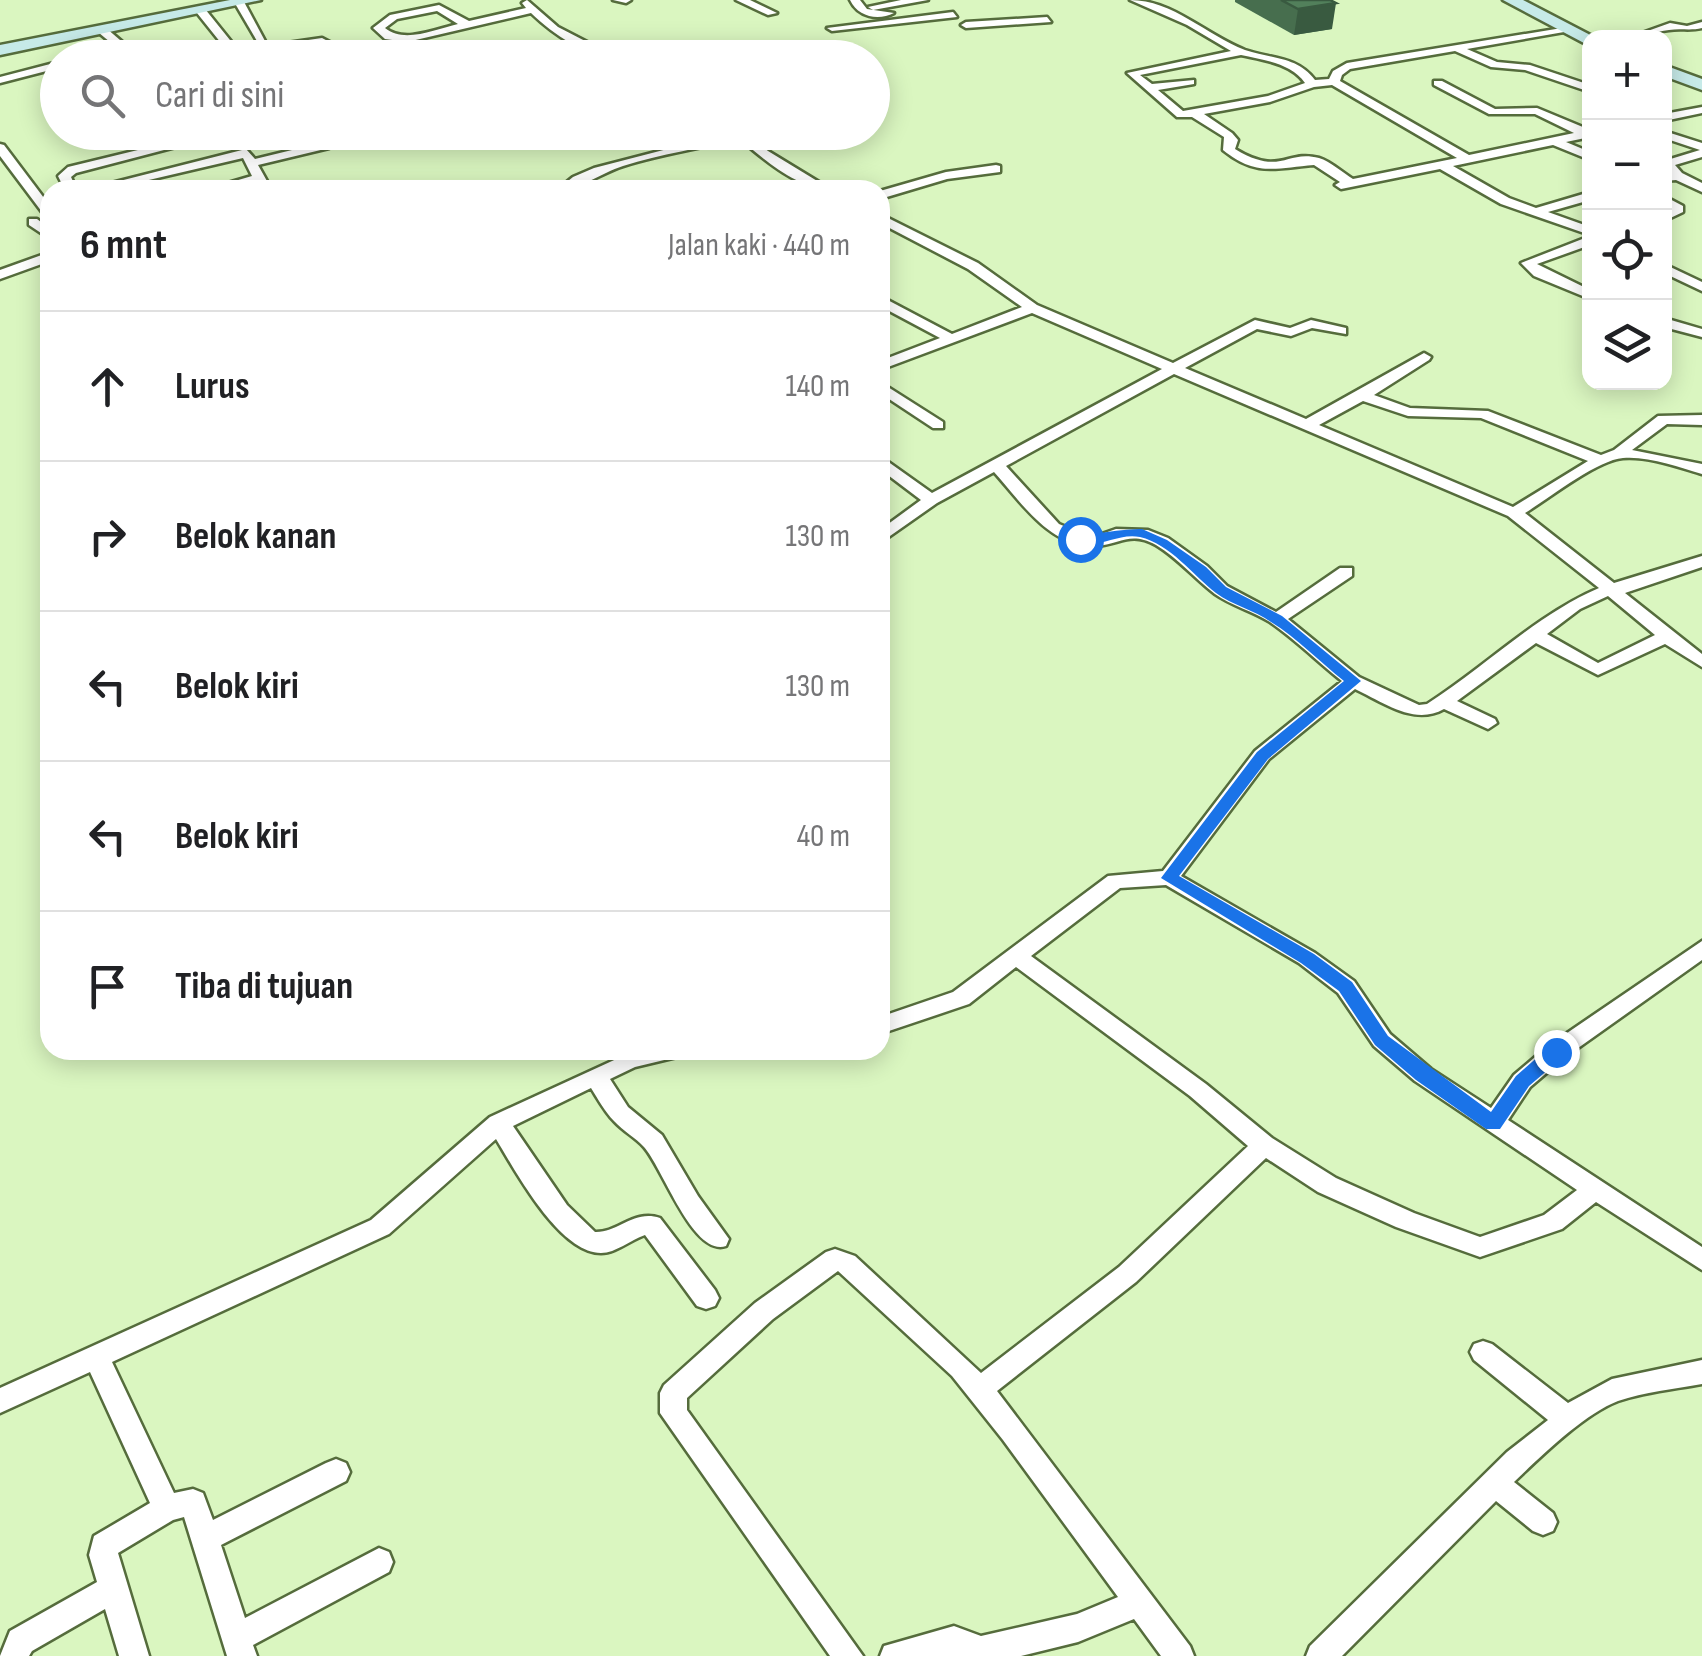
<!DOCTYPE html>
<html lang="id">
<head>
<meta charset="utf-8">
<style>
  :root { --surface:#fff; --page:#f2f2f2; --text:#202124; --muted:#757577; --line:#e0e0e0 }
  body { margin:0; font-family:"Sofia Sans Condensed",sans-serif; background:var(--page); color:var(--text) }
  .controls { position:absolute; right:30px; top:30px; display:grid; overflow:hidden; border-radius:20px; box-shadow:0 5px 25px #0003 }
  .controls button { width:90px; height:90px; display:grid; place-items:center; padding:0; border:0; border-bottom:2px solid var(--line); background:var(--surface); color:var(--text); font:50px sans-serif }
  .stop { position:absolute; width:30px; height:30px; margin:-22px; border:8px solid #1a73e8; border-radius:50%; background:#fff }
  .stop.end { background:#1a73e8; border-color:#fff; box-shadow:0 2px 10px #0008 }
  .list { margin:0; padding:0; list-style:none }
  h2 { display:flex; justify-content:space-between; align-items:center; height:130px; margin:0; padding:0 40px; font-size:42px }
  h2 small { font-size:32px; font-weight:400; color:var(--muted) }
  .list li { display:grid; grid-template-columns:65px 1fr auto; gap:30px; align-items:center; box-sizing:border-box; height:150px; padding:0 40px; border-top:2px solid var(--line) }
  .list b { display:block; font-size:38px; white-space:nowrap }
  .list em { font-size:32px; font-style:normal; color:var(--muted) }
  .icon { flex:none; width:55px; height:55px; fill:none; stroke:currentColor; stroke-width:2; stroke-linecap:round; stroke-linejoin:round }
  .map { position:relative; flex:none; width:1702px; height:1656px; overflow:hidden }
  .search { position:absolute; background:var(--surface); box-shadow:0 5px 25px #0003; left:40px; top:40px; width:850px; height:110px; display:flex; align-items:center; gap:25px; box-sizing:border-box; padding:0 35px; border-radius:55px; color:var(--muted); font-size:38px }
  .panel { position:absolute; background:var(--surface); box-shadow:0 5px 25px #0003; left:40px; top:180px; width:850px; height:880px; border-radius:30px }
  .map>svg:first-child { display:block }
</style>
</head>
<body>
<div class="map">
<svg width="1702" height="1656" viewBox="0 0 1702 1656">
  <rect width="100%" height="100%" fill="#daf6c0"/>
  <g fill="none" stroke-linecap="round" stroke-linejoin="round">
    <defs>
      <g id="minor">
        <path d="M 233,0 L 243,0 L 265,41 L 257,41 Z"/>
        <path d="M 527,0 L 558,27 L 618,58 C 587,58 553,34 531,13 L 407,42 L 385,39 L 373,28 L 390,15 L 439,5 L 469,21 L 526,8 L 522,3 ZM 437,11 L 458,24 C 436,29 404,44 385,28 L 397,19 Z"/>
        <path d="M 613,0 L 631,0 L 626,3 Z"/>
        <path d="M 736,0 L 750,0 L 777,13 L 768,15 Z"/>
        <path d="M 850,0 L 860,0 L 867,9 L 894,13 C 878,21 858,17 850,0 Z"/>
        <path d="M 901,0 L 928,0 L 873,10 L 868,7 Z"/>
        <path d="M 1130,0 C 1173,0 1206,35 1245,50 C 1271,59 1297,56 1315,80 L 1329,79 L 1333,71 L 1347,63 L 1568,27 L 1564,32 L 1467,49 L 1497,62 L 1530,65 L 1590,85 L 1590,92 L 1525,70 L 1491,67 L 1455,51 L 1350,69 L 1342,75 L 1340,81 L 1469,155 L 1574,133 L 1535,114 L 1489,114 L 1434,85 L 1434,81 L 1442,81 L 1495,109 L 1537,108 L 1590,130 L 1590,137 L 1566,142 L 1590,152 L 1590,160 L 1553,145 L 1453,166 L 1509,198 L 1536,208 L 1590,192 L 1590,200 L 1548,212 L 1590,227 L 1590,235 L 1501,204 L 1440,169 L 1341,189 L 1335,185 L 1340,182 L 1314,165 C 1276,168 1256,177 1223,150 L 1224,137 L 1192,117 L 1177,117 L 1127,73 L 1231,51 L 1187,25 ZM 1241,55 C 1263,60 1291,63 1305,83 L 1268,96 L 1183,111 L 1158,90 L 1194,84 L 1194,80 L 1152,84 L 1140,75 ZM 1332,85 L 1457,158 L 1353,179 C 1343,173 1330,161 1319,158 C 1286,149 1281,177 1235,149 L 1238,140 L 1232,133 L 1204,114 L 1270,102 L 1314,87 Z"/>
        <path d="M 197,9 L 205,9 L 238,50 L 322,38 L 360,58 L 346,58 L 321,44 L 233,58 L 197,13 Z"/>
        <path d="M 953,12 L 957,17 L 832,31 L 827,28 Z"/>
        <path d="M 1047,17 L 1051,22 L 966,28 L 961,25 L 966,22 Z"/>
        <path d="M 1702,22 L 1702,28 C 1690,31 1681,28 1669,30 C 1655,31 1643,38 1628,38 L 1670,23 L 1687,26 Z"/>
        <path d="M 102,27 L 106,28 L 141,58 L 129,58 L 98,32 L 97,30 Z"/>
        <path d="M 58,62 L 58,68 L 0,83 L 0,77 Z"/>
        <path d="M 1702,107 L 1702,113 L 1664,121 L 1664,114 Z"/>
        <path d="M 1664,131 L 1702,143 L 1702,157 L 1675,165 L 1682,173 L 1702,183 L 1702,192 L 1676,180 L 1664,181 L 1664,175 L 1669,174 L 1664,168 L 1664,161 L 1700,150 L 1664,138 Z"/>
        <path d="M 212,132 L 233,132 L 76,173 L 71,177 L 77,190 L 65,190 L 58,176 L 68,167 Z"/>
        <path d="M 733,132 L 762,132 L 751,137 L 768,151 L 832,190 C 800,190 764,160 740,139 C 701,148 661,154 623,166 C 601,173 579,190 557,190 L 573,177 L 594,168 Z"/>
        <path d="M 325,142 L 331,146 L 329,148 L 258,165 L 272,190 L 260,190 L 256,182 L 225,190 L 204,190 L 252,176 L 243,158 L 106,190 L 84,190 L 246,149 L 255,159 Z"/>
        <path d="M 0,144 L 4,145 L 50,206 L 50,217 L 45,216 L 0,156 Z"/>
        <path d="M 996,165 L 1000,166 L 1000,172 L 947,179 L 880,199 L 880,191 L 946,172 Z"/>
        <path d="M 1664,196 L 1683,206 L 1683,212 L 1664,221 L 1664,212 L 1670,209 L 1664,206 Z"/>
        <path d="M 880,214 L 978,263 L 1037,305 L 1173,363 L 1255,320 L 1290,328 L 1311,320 L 1346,328 L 1346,334 L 1312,328 L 1291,336 L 1257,329 L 1185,368 L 1306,419 L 1424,353 L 1431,357 L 1429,360 L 1374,395 L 1410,408 L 1488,411 L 1601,455 L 1614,450 L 1658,416 L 1702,415 L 1702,425 L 1667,424 L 1632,450 L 1702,464 L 1702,474 C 1678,467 1649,456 1623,458 C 1597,460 1548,499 1525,513 L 1614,583 L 1702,556 L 1702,567 L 1625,593 L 1702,654 L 1702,667 L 1665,644 L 1598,675 L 1536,643 L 1457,701 L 1495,719 L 1497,723 L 1488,729 L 1444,709 C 1414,726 1383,702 1355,689 L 1269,759 L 1181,876 L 1315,953 L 1354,981 L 1390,1034 L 1431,1069 L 1491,1108 L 1514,1075 L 1548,1046 L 1702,941 L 1702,960 L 1564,1058 L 1530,1087 L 1508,1120 L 1702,1247 L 1702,1270 L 1596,1202 L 1562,1229 L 1480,1257 L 1396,1227 L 1318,1192 L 1266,1158 L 1136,1282 L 997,1391 L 1190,1646 L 1194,1656 L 1161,1656 L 1134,1619 L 1078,1642 L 1021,1656 L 880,1656 L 884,1646 L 954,1626 L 981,1636 L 1077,1614 L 1118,1597 L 1003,1440 L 952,1376 L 838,1271 L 773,1319 L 687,1398 L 687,1410 L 863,1656 L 830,1656 L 660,1413 L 660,1393 L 664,1385 L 755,1303 L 826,1252 L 835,1249 L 855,1256 L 981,1373 L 1119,1267 L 1248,1146 L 1190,1096 L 1016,967 L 969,1004 L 880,1034 L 880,1017 L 953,992 L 1108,876 L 1163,871 L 1255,751 L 1342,681 C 1318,662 1295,639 1270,622 C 1253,611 1232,606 1215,594 C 1195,579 1178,558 1156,545 C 1130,531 1121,544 1097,546 C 1051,549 1021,502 994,472 L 937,503 L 880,543 L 880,530 L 921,500 L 880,469 L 880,456 L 932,493 L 1162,369 L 1032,313 L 880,370 L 880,361 L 940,338 L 880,306 L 880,296 L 952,334 L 1022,307 L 968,269 L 880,223 ZM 1174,374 L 1508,516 L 1599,588 C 1536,615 1485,667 1427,704 L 1419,705 L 1359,677 L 1288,619 L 1352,576 L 1352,568 L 1340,568 L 1276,612 L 1227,586 L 1207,566 L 1168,538 L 1148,530 L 1116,529 L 1096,536 L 1083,534 L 1059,524 L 1006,466 ZM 1363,401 L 1408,416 L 1481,418 L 1588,461 L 1513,507 L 1319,425 ZM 1608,596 L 1655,635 L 1598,663 L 1547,634 L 1580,609 ZM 1166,885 L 1299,963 L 1338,993 L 1374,1046 L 1415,1081 L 1577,1190 L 1544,1215 L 1480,1237 L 1414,1213 L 1336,1178 L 1272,1138 L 1206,1084 L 1031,956 L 1120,888 Z"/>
        <path d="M 29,219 L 37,219 L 50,229 L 50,239 L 29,225 Z"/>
        <path d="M 1590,236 L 1590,245 L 1537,264 L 1590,290 L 1590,299 L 1534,276 L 1521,263 Z"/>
        <path d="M 50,252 L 50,261 L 0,279 L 0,270 Z"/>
        <path d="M 1664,264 L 1702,282 L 1702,291 L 1664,273 Z"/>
        <path d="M 1664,318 L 1702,329 L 1702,337 L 1664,327 Z"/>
        <path d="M 880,382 L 943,422 L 943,428 L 933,428 L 880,393 Z"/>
        <path d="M 636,1050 L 684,1050 L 681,1056 L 635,1067 L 610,1079 L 628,1107 L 662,1135 L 698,1196 L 729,1239 L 726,1246 C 693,1257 663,1168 644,1147 C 636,1138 623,1131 614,1121 C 605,1112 598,1099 591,1088 L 513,1126 L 567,1205 L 595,1232 C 618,1233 634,1209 660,1218 L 715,1290 L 719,1298 L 715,1306 L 706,1309 L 697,1306 L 645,1235 C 630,1240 616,1253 601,1253 C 559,1253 515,1170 496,1139 L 389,1234 L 112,1362 L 174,1493 L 193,1489 L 203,1493 L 213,1520 L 326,1463 L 336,1459 L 346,1463 L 350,1472 L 346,1481 L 221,1545 L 245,1618 L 379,1548 L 389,1552 L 393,1562 L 389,1572 L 253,1645 L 257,1656 L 227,1656 L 184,1517 L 173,1520 L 118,1553 L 149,1656 L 119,1656 L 105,1609 L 32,1651 L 29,1656 L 0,1656 L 10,1631 L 97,1582 L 89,1555 L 94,1536 L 150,1503 L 90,1372 L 0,1413 L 0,1388 L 371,1220 L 490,1117 Z"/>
        <path d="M 1483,1341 L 1492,1344 L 1568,1403 L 1612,1379 L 1702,1360 L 1702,1384 C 1675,1389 1644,1392 1618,1401 C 1584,1414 1540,1457 1514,1482 L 1553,1513 L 1557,1522 L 1553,1531 L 1543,1535 L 1533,1531 L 1496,1501 L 1342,1656 L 1306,1656 L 1310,1646 L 1507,1452 L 1548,1420 L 1474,1360 L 1470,1352 L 1474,1344 Z"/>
      </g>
      <g id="secondary">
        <path d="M 230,0 L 261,0 L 0,55 L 0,45 Z"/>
        <path d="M 1503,0 L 1523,0 L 1596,38 L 1590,38 L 1590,45 L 1584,43 Z"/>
        <path d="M 1664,65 L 1702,79 L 1702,90 L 1664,76 Z"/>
      </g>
    </defs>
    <use href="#minor" stroke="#556c3c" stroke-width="5"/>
    <use href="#secondary" stroke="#556c3c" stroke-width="5"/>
    <use href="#minor" fill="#fff" fill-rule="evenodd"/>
    <use href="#secondary" fill="#c6eae8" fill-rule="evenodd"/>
  </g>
  <path fill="#476e4e" d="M 1235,0 L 1330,0 L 1332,29 L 1294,35 L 1235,2 Z"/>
  <path fill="#395a40" d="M 1336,3 L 1332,29 L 1294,35 L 1298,9 Z"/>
  <path fill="#52805b" stroke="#395a40" stroke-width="2.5" d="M 1281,0 L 1330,0 L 1336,3 L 1298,9 Z"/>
  <path fill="#1a73e8" d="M 1142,529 L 1167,540 L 1206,567 L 1226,587 L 1282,616 L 1361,681 L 1268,759 L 1179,876 L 1314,954 L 1352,982 L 1388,1036 L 1491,1112 L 1516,1076 L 1549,1047 L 1563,1047 L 1563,1057 L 1529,1086 L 1500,1129 L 1486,1129 L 1416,1080 L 1375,1045 L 1339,991 L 1301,963 L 1161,878 L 1257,752 L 1344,681 C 1320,662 1297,638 1271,622 C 1254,610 1232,605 1216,593 C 1193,575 1170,544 1140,537 C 1116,532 1095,553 1073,539 C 1082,534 1128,529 1142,529 Z"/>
</svg>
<div class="controls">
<button>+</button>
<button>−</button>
<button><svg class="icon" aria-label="locate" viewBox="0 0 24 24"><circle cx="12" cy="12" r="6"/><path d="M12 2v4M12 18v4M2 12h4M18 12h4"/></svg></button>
<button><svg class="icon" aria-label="layers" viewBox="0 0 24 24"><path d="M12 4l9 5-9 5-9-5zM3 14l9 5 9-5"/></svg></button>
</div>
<div class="stop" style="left:1080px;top:539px"></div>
<div class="stop end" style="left:1556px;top:1052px"></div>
<div class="search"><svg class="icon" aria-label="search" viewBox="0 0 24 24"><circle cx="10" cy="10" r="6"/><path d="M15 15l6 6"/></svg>Cari di sini</div>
<section class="panel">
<h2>6 mnt<small>Jalan kaki · 440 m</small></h2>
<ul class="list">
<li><svg class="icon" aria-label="ahead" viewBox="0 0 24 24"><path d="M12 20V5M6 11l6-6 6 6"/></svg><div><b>Lurus</b></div><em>140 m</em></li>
<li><svg class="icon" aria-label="right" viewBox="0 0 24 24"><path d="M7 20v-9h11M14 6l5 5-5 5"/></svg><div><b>Belok kanan</b></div><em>130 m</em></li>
<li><svg class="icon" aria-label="left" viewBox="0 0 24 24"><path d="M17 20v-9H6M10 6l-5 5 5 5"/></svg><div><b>Belok kiri</b></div><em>130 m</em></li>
<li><svg class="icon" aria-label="left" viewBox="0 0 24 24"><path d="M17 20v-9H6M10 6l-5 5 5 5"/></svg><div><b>Belok kiri</b></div><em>40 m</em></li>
<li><svg class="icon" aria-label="arrive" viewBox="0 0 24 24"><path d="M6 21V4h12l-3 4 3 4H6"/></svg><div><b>Tiba di tujuan</b></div></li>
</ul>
</section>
</div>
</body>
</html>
